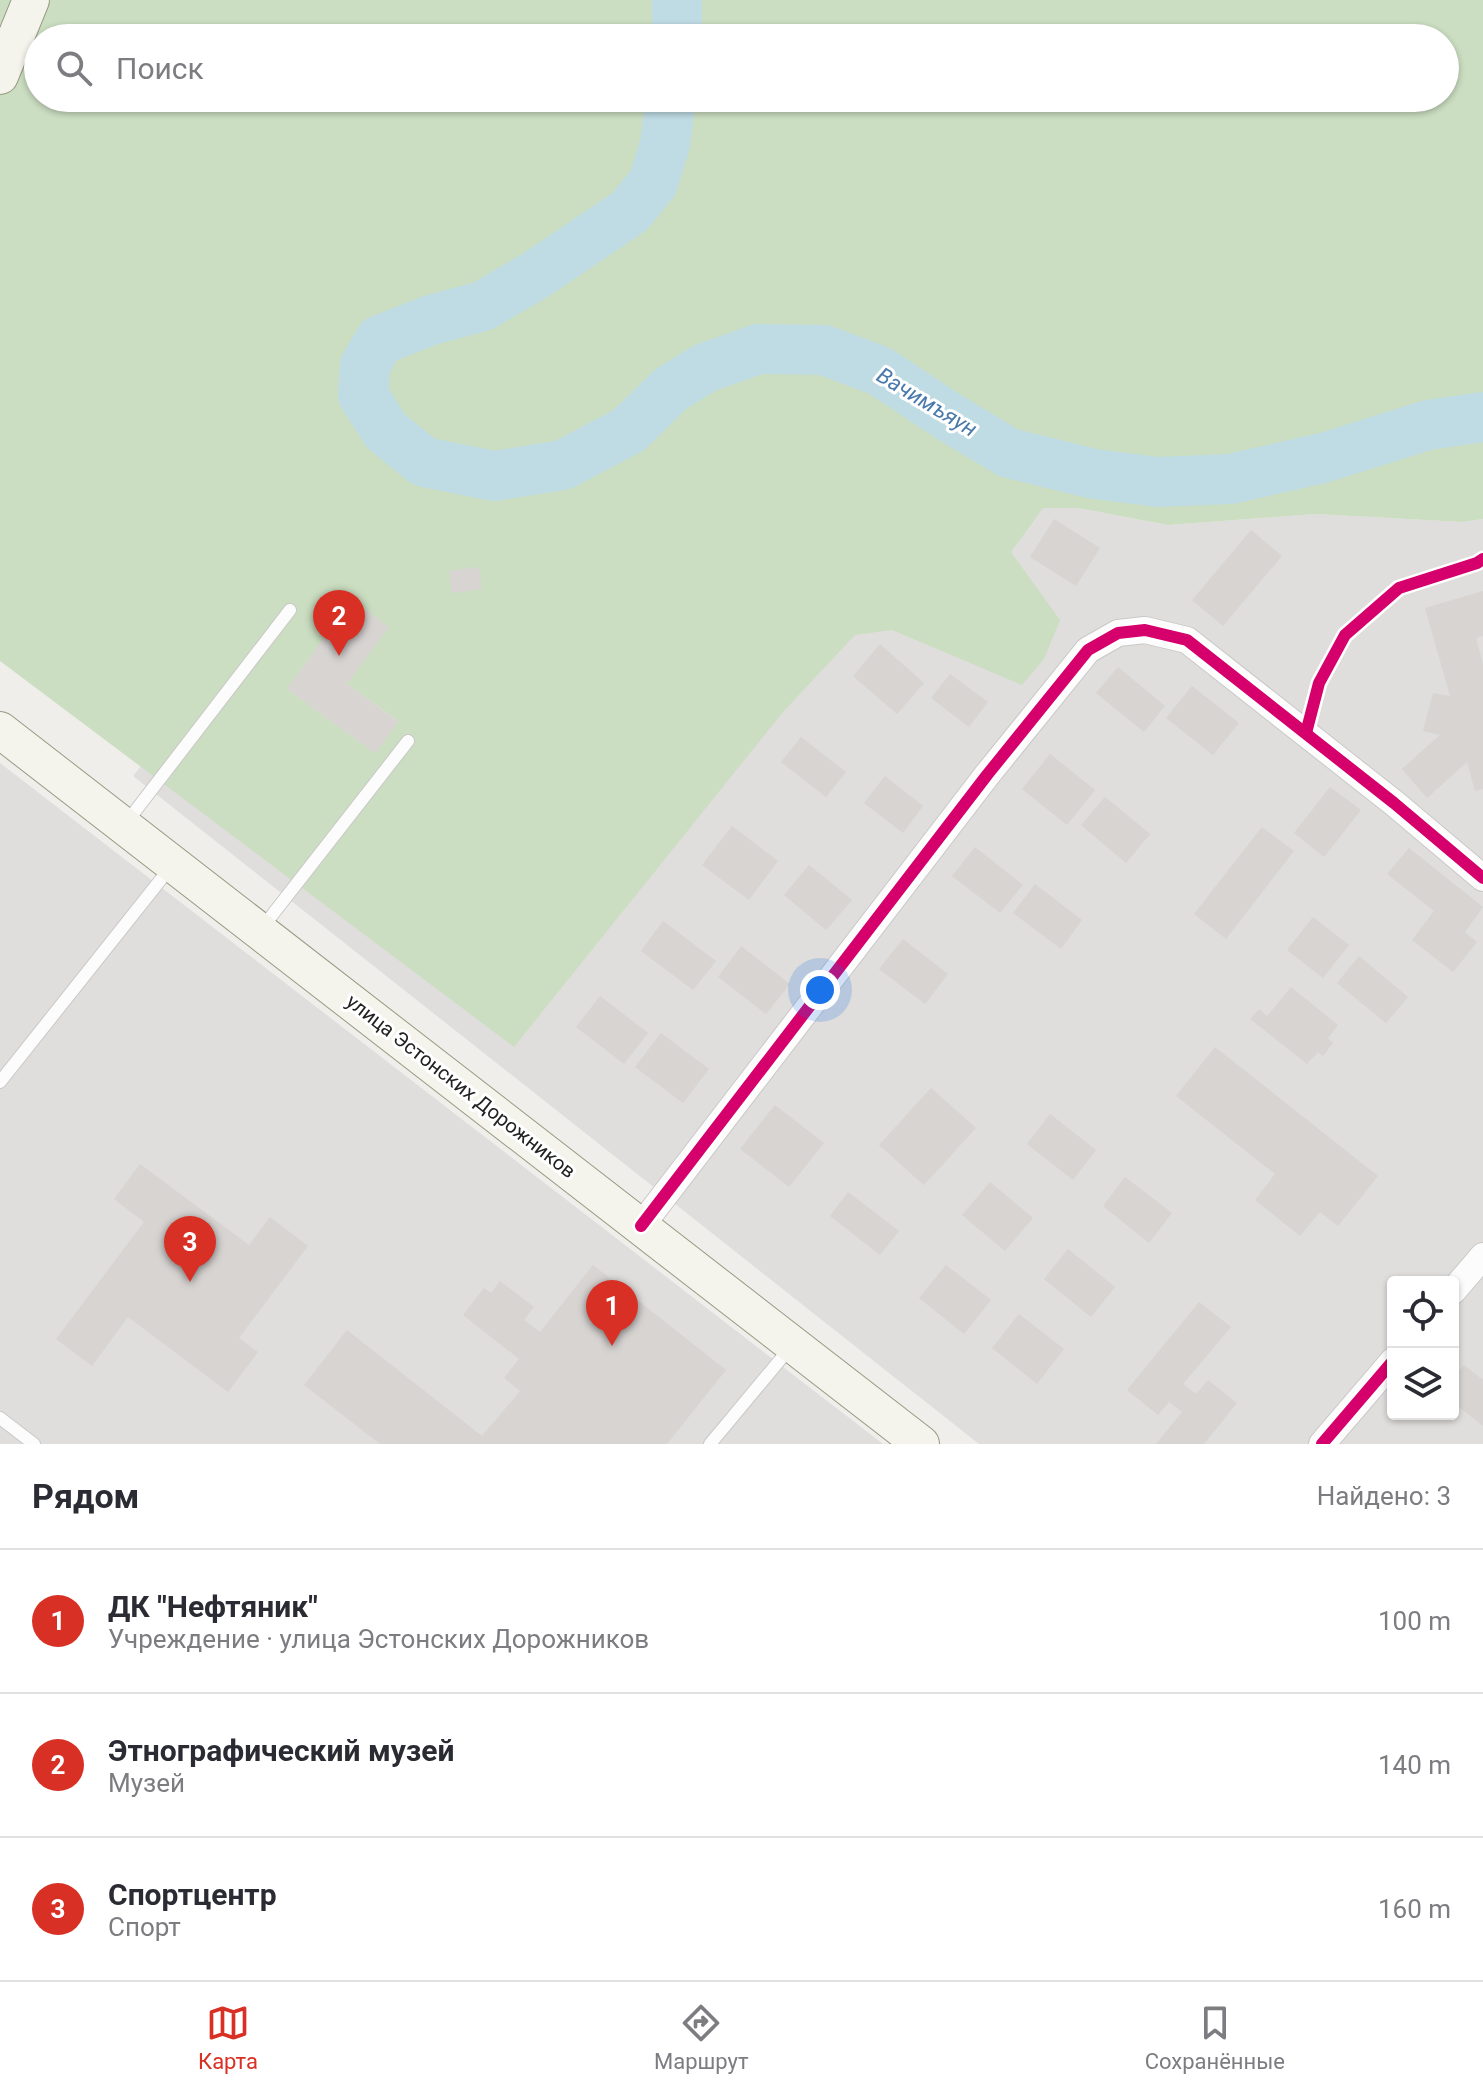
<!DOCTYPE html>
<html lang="ru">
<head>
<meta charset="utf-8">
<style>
  :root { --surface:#fff; --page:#f7f7f7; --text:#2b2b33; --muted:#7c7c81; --line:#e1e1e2; --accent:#d93025 }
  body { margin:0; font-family:Roboto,sans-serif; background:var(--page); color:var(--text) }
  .controls { position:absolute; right:24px; bottom:24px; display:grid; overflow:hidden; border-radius:8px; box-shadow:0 2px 6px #0004 }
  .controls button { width:72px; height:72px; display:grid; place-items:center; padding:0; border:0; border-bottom:2px solid var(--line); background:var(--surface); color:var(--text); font:40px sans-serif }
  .you { position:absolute; left:820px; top:990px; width:28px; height:28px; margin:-20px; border:6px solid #fff; border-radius:50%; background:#1a73e8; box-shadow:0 0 0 12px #1a73e833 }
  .badge { display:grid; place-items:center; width:52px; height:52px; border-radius:50%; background:var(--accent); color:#fff; font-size:26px; font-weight:700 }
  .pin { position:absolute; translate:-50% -66px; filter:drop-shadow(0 2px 4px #0008) }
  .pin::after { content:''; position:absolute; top:42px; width:28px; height:24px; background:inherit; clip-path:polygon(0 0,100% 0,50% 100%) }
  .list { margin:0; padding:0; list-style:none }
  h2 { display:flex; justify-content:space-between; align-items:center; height:104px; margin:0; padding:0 32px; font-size:34px }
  h2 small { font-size:26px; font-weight:400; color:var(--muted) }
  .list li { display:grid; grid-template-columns:52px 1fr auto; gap:24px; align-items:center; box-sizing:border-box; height:144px; padding:0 32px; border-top:2px solid var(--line) }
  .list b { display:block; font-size:30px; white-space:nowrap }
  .list p { margin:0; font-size:26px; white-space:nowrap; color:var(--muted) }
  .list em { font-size:26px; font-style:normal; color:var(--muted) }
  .icon { flex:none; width:44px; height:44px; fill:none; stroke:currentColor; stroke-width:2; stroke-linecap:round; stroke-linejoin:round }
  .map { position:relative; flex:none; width:1483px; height:1444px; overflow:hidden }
  .search { position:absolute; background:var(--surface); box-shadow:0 2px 6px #0004; left:24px; right:24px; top:24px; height:88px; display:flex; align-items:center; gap:20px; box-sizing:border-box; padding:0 28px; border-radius:44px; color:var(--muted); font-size:30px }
  .sheet { height:536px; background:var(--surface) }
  nav { display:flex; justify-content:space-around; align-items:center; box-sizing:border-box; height:112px; border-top:2px solid var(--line); background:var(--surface); font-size:22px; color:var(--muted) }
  nav a { display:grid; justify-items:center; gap:4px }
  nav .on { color:var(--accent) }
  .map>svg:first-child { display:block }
</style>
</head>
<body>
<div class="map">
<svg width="1483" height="1444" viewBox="0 0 1483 1444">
  <rect width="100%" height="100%" fill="#f0eeeb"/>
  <g fill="#dfdedc" fill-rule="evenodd">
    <path d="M 1043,507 L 1078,508 L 1168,525 L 1316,514 L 1462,522 L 1483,519 L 1483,1444 L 979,1444 L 133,776 L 302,565 ZM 1393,1282 L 1453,1282 L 1453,1414 L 1393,1414 Z"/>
    <path d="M 0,763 L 883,1444 L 0,1444 Z"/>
  </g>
  <path fill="#cbdec1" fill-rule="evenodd" d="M 0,0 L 1483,0 L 1483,519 L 1462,522 L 1316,514 L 1168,525 L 1078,508 L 1043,508 L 1011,552 L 1060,620 L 1044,659 L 1022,685 L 892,630 L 855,635 L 783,712 L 514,1047 L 0,661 ZM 38,38 L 1445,38 L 1445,98 L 38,98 ZM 352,600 L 388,627 L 347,684 L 398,721 L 375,753 L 287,689 Z"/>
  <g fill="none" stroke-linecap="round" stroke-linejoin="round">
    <g stroke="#bfdbe3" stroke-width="50">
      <path d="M 677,0 L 677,38"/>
      <path d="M 671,98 L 665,144 L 653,183 L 629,212 L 534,276 L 483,306 L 431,320 L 380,340 L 365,365 L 363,395 L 386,431 L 424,462 L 494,476 L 563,465 L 629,430 L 671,389 L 705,368 L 758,349 L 824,350 L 880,371 L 949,417 L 1009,453 L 1094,474 L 1158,482 L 1230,479 L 1323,458 L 1428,425 L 1483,417"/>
    </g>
  </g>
  <g fill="#d7d4d2">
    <path d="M 1054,519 L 1100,548 L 1076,586 L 1030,557 Z"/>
    <path d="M 1251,530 L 1282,556 L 1223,626 L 1192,600 Z"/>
    <path d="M 479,567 L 482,589 L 452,593 L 449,571 Z"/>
    <path d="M 1483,591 L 1483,636 L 1476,638 L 1483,664 L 1483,789 L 1475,791 L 1467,762 L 1427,798 L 1402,769 L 1440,735 L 1423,731 L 1433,693 L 1450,696 L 1425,608 Z"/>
    <path d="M 352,600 L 389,627 L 347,684 L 398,722 L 375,753 L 287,689 Z"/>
    <path d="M 880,644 L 924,683 L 897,714 L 853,676 Z"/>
    <path d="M 1118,667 L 1165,706 L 1144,732 L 1096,693 Z"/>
    <path d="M 950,674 L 988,702 L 969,727 L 931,698 Z"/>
    <path d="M 1192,686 L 1239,723 L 1213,755 L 1166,718 Z"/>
    <path d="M 801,737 L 846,772 L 826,797 L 781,762 Z"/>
    <path d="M 1050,754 L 1095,790 L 1067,825 L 1022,789 Z"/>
    <path d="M 885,776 L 923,806 L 903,833 L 864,803 Z"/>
    <path d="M 1330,787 L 1361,810 L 1324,857 L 1294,833 Z"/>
    <path d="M 1105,797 L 1150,834 L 1126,863 L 1081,825 Z"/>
    <path d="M 732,826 L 778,861 L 749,900 L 702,865 Z"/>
    <path d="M 1262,827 L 1294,851 L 1226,939 L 1194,914 Z"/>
    <path d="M 975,847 L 1023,885 L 1000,913 L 952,876 Z"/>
    <path d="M 1409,848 L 1483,907 L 1465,932 L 1477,942 L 1453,972 L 1412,940 L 1434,911 L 1387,874 Z"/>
    <path d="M 809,865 L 852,900 L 826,930 L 784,895 Z"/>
    <path d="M 1035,884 L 1082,920 L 1061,949 L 1013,913 Z"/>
    <path d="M 1313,917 L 1349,945 L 1323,978 L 1287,950 Z"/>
    <path d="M 663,921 L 716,961 L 693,990 L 641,951 Z"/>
    <path d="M 903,939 L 948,974 L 925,1004 L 879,969 Z"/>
    <path d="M 741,946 L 790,984 L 766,1014 L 718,977 Z"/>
    <path d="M 1359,956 L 1408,997 L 1386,1023 L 1337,983 Z"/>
    <path d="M 1291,987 L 1338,1025 L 1328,1038 L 1333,1043 L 1323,1056 L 1318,1052 L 1307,1064 L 1250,1019 L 1259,1009 L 1267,1016 Z"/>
    <path d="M 600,996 L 648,1033 L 624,1064 L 576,1027 Z"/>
    <path d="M 661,1033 L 709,1069 L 683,1103 L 635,1067 Z"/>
    <path d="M 1215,1047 L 1378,1176 L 1338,1226 L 1320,1212 L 1300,1236 L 1255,1200 L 1275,1174 L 1176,1096 Z"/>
    <path d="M 931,1088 L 976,1128 L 924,1185 L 879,1145 Z"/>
    <path d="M 775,1105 L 824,1143 L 789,1187 L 740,1149 Z"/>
    <path d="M 1050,1114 L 1096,1150 L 1073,1180 L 1027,1144 Z"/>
    <path d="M 140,1164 L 249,1245 L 270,1217 L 308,1246 L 239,1338 L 258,1352 L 228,1392 L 128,1317 L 92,1366 L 56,1339 L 144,1222 L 114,1199 Z"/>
    <path d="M 1125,1177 L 1172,1213 L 1149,1243 L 1103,1206 Z"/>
    <path d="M 990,1182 L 1033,1218 L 1005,1251 L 962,1215 Z"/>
    <path d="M 848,1192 L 899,1231 L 880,1255 L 830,1216 Z"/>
    <path d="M 1068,1249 L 1115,1287 L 1091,1317 L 1044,1279 Z"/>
    <path d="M 593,1265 L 726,1370 L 667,1444 L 380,1444 L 304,1385 L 347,1330 L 482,1436 L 520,1391 L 504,1378 L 519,1359 L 463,1315 L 484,1288 L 491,1293 L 500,1281 L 534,1307 L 524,1320 L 540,1332 Z"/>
    <path d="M 946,1265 L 991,1300 L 964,1334 L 919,1298 Z"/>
    <path d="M 1199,1302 L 1231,1327 L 1183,1384 L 1196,1394 L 1208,1380 L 1237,1403 L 1204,1444 L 1156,1444 L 1182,1412 L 1169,1402 L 1158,1415 L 1127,1390 Z"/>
    <path d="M 1019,1314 L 1064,1349 L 1037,1384 L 992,1348 Z"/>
    <path d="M 1464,1365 L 1483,1380 L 1483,1426 L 1453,1402 L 1453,1378 Z"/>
  </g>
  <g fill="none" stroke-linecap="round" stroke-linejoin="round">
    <defs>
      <g id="lane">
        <path d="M 126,823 L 290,610"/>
        <path d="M 262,928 L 408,741"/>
        <path d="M 0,1082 L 170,868"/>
        <path d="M 0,1418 L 34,1444"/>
        <path d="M 710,1444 L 790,1348"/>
      </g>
      <g id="street">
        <path d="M 641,1226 L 987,775 L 1088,650 L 1118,633 L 1145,630 L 1187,640 L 1394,803 L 1483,878"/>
        <path d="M 1453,1291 L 1483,1256"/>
        <path d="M 1322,1444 L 1393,1361"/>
      </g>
      <g id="secondary">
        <path d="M 0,76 L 31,0"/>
        <path d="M 0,730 L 921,1444"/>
      </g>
    </defs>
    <use href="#lane" stroke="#c9c8c7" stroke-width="14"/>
    <use href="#street" stroke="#c9c8c7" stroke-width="28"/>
    <use href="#secondary" stroke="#999a82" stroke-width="38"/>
    <use href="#lane" stroke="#fdfcfc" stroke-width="12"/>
    <use href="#street" stroke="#fdfcfc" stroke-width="26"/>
    <use href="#secondary" stroke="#f4f4ed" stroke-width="36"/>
    <defs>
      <g id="cycleway">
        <path d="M 1306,733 L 1319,683 L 1345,635 L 1399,588 L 1477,563 L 1483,559"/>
        <path d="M 641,1226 L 987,775 L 1088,650 L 1118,633 L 1145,630 L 1187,640 L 1394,803 L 1483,878"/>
        <path d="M 1322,1444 L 1393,1361"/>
      </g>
    </defs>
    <use href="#cycleway" stroke="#fff" stroke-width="17"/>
    <use href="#cycleway" stroke="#d6006c" stroke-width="12"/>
  </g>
  <g text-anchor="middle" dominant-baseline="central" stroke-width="6" stroke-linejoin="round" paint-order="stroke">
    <g font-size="20" fill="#222" stroke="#fff">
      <text transform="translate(461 1086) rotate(38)">улица Эстонских Дорожников</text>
    </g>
    <g font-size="22" font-style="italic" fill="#4a7aab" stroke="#fff">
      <text transform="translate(927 402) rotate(31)">Вачимъяун</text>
    </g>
  </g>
</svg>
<div class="controls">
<button><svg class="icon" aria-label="locate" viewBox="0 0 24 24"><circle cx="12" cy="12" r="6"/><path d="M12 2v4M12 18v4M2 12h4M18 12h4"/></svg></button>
<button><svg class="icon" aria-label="layers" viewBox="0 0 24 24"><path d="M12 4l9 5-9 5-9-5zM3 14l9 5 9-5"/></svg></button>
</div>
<div class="you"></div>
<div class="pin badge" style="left:612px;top:1346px">1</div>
<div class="pin badge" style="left:339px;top:656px">2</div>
<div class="pin badge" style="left:190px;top:1282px">3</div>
<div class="search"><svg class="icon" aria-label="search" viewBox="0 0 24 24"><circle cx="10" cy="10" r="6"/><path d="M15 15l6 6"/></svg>Поиск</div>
</div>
<section class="sheet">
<h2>Рядом<small>Найдено: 3</small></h2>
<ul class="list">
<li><span class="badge">1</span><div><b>ДК &quot;Нефтяник&quot;</b><p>Учреждение · улица Эстонских Дорожников</p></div><em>100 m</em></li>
<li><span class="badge">2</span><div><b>Этнографический музей</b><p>Музей</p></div><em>140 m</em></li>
<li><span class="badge">3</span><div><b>Спортцентр</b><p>Спорт</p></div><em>160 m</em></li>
</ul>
</section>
<nav>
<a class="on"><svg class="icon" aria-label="map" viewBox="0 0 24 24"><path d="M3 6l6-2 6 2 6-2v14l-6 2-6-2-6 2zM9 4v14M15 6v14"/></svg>Карта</a>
<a><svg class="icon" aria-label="directions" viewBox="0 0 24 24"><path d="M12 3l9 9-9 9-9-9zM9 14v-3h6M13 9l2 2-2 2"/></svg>Маршрут</a>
<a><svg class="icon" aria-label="saved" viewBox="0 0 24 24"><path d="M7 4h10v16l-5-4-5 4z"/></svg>Сохранённые</a>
</nav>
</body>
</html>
